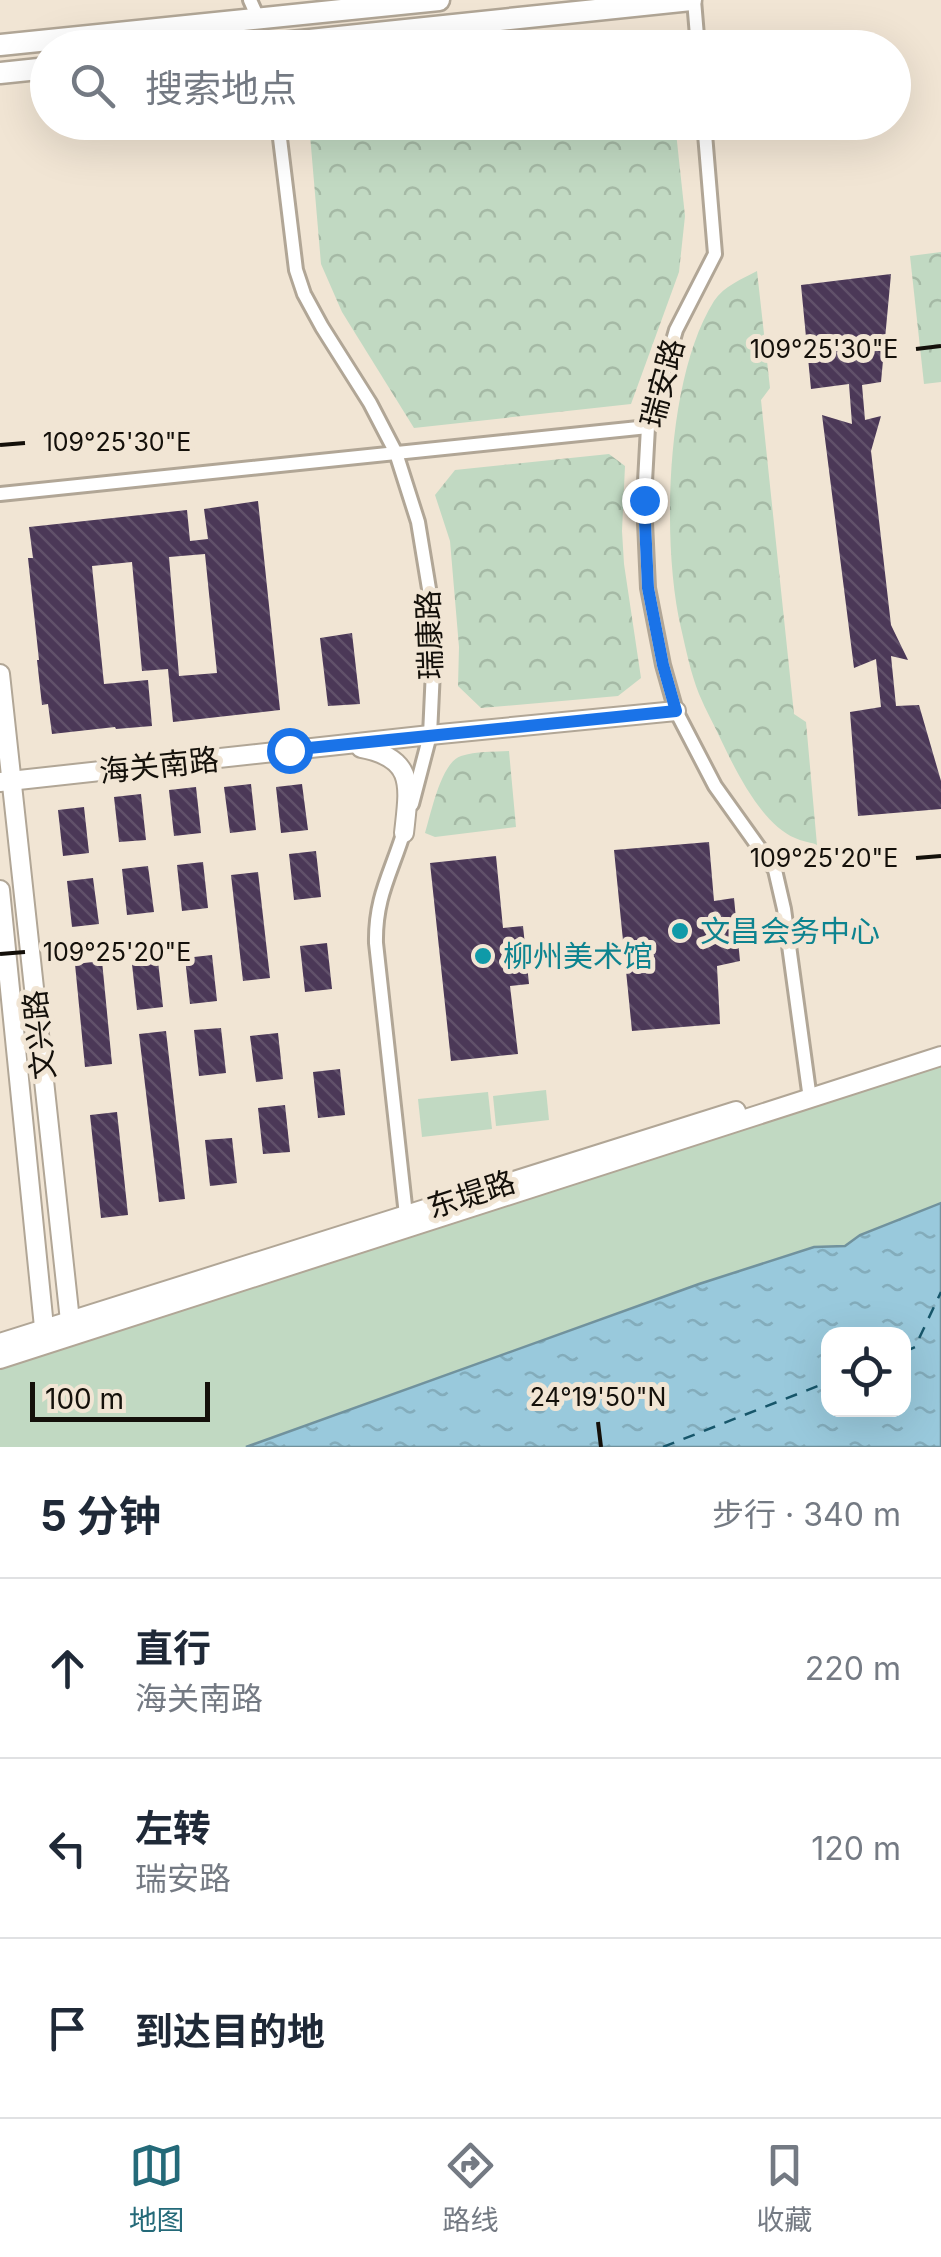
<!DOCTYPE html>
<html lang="zh">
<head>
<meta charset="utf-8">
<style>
  :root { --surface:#fff; --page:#f2f2f3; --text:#1f2937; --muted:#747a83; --line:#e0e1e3; --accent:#246a79 }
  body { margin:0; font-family:Inter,"Noto Sans SC",sans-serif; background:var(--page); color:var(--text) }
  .controls { position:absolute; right:30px; bottom:30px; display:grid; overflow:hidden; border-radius:20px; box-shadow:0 10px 40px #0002 }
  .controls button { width:90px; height:90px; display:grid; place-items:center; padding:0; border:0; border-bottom:2px solid var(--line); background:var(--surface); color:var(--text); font:50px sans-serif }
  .scale { position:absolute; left:30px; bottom:25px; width:180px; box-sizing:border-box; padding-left:10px; border:5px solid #14100a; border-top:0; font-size:28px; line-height:35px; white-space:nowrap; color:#14100a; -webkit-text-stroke:8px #f1e5d4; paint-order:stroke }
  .stop { position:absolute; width:30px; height:30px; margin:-22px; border:8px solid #1a73e8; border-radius:50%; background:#fff }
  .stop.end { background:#1a73e8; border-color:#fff; box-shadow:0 2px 10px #0008 }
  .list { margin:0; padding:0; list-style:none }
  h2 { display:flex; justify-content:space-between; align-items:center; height:130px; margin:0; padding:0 40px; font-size:42px }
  h2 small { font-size:32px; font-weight:400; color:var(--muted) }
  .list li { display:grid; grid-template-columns:65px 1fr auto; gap:30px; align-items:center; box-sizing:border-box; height:180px; padding:0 40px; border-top:2px solid var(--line) }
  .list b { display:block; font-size:38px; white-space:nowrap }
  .list p { margin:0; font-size:32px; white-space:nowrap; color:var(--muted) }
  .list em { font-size:32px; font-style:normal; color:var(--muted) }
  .icon { flex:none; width:55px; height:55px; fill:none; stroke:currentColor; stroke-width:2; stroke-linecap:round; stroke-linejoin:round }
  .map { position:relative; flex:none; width:941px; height:1447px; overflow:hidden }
  .search { position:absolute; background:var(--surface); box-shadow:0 10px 40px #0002; left:30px; right:30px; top:30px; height:110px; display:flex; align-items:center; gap:25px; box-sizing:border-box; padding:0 35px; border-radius:55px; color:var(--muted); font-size:38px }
  .sheet { height:670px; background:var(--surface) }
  nav { display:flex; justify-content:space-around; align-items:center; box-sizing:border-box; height:140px; border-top:2px solid var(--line); background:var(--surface); font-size:28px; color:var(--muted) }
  nav a { display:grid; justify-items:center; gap:5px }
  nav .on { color:var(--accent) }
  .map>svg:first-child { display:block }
</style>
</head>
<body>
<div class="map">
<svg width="941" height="1447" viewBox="0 0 941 1447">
  <defs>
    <pattern id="forest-crowns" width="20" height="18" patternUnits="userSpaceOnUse" patternTransform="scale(2.5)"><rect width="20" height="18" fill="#c1d9c2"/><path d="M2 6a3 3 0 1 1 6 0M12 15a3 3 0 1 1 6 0" fill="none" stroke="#a5b9a5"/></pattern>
    <pattern id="water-ripples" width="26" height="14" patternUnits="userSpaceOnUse" patternTransform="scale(2.5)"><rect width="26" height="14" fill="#99c9dc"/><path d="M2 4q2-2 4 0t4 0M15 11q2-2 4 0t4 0" fill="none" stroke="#83acbb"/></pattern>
    <pattern id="building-back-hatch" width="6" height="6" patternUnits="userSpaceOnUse" patternTransform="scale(2.5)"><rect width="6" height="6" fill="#4b3857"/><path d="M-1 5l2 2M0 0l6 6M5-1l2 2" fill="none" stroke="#61516a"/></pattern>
  </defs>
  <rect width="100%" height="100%" fill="#f1e5d4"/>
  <g fill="url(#forest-crowns)">
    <path d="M 309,123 L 675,123 L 685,216 L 679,272 L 631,404 L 414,428 L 342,312 L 321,264 Z"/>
    <path d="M 941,252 L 941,382 L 924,384 L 910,256 Z"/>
    <path d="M 757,271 L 770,388 L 761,400 L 794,714 L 806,722 L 817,845 C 809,842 801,841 795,838 C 762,824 737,773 722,742 C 715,726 706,711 699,694 C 691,674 686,650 681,628 C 661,542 666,377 714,301 C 724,286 742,279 757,271 Z"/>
    <path d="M 609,454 L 625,466 L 622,531 L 624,564 L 641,678 L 618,696 L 481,708 L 458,686 L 459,647 L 450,541 L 435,495 L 455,470 Z"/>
    <path d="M 509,751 L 516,827 L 435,837 L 425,833 C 431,814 441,762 461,756 C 476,751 494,752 509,751 Z"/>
  </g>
  <g fill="#c1d9c2">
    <path d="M 941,1056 L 941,1203 L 860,1235 L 845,1246 L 814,1247 L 699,1284 L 246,1447 L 0,1447 L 0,1359 Z"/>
    <path d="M 546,1090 L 549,1120 L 496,1126 L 493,1096 Z"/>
    <path d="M 488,1092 L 492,1129 L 422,1137 L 418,1099 Z"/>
  </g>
  <path fill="url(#water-ripples)" stroke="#71929d" stroke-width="2.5" fill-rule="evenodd" d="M 941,1203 L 941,1447 L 246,1447 L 699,1284 L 814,1247 L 845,1246 L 860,1235 ZM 828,1334 L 904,1334 L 904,1410 L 828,1410 Z"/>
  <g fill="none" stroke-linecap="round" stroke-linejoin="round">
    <g stroke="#17566a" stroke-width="2.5" stroke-dasharray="12 10" stroke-linecap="butt">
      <path d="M 904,1352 L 915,1347 L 941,1292"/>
      <path d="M 663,1447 L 828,1382"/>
    </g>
  </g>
  <g fill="url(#building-back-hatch)" fill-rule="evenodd">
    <path d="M 891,274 L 881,382 L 862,385 L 865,420 L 881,416 L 871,451 L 891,625 L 908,660 L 891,656 L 896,706 L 919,705 L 941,781 L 941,809 L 858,816 L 850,712 L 881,707 L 876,659 L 854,668 L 822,415 L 852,424 L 849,384 L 811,389 L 801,285 Z"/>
    <path d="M 258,501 L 280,710 L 173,722 L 168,669 L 142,671 L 132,562 L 92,566 L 104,684 L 148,680 L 152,726 L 116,729 L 115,727 L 52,734 L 48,704 L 42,705 L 37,660 L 39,660 L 28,558 L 33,558 L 29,527 L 187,510 L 190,541 L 208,539 L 204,509 ZM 205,554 L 217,673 L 179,676 L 169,557 Z"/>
    <path d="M 352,633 L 360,704 L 328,706 L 320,638 Z"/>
    <path d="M 251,784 L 256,830 L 230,833 L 224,787 Z"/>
    <path d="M 302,784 L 308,830 L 281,833 L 276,787 Z"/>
    <path d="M 196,787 L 201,833 L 174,836 L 169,790 Z"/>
    <path d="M 141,794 L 146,840 L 119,842 L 114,797 Z"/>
    <path d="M 84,807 L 89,853 L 63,856 L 58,810 Z"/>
    <path d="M 709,842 L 714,901 L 734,898 L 740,961 L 717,966 L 720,1024 L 632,1031 L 614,850 Z"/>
    <path d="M 316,851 L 321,897 L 294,900 L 289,854 Z"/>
    <path d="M 496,856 L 503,928 L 523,926 L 529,984 L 510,986 L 518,1054 L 451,1061 L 430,863 Z"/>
    <path d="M 203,862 L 208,908 L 182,911 L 177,865 Z"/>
    <path d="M 148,866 L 154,912 L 127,915 L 122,869 Z"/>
    <path d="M 258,872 L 270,978 L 243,981 L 231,875 Z"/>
    <path d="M 93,878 L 99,924 L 72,927 L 67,881 Z"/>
    <path d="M 327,943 L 332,989 L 305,992 L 300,946 Z"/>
    <path d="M 212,955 L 217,1001 L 190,1004 L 185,958 Z"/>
    <path d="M 102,961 L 112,1064 L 85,1067 L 75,964 Z"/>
    <path d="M 158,961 L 163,1007 L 137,1010 L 132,964 Z"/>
    <path d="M 221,1028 L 226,1073 L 199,1076 L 194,1030 Z"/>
    <path d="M 166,1031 L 185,1199 L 159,1202 L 139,1034 Z"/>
    <path d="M 278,1033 L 283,1079 L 256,1082 L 250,1036 Z"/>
    <path d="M 340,1069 L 345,1115 L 318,1118 L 313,1072 Z"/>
    <path d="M 285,1105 L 290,1152 L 263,1154 L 258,1108 Z"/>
    <path d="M 117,1112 L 128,1215 L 101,1218 L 90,1115 Z"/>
    <path d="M 232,1138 L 237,1183 L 210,1186 L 205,1140 Z"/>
  </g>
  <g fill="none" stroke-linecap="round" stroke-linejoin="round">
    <defs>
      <g id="street">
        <path d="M 250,0 L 258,18"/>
        <path d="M 694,0 L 698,48"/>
        <path d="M 278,122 L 296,270 L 304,294 L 322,327 L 370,403 L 396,453 L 418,522 L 431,601 L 433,670 L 430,735 L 412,804"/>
        <path d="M 704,122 L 715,254 L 676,330 L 648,427 L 644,500 L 648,588 L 663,665 L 676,711 L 715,786 L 775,870 L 784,909 L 810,1099"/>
        <path d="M 0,494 L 648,427"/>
        <path d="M 405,828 C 392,872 375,896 376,943 L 406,1215 L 409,1221"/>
      </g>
      <g id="secondary">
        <path d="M 0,674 L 71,1330"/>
        <path d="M 361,748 C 416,758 409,787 404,833"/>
        <path d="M 0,782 L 430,735 L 676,711"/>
        <path d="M 0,890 L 45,1337"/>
        <path d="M 0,1343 L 736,1111"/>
        <path d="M 0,1359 L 941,1056"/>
      </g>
      <g id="primary">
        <path d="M 0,45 L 439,0"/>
        <path d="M 233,48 L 691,0"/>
        <path d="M 0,73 L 48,68"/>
      </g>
    </defs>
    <use href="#street" stroke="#b1a696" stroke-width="18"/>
    <use href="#secondary" stroke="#b1a696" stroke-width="22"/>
    <use href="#primary" stroke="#b1a696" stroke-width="25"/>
    <use href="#street" stroke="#fff" stroke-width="12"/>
    <use href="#secondary" stroke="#fff" stroke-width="18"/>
    <use href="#primary" stroke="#fff" stroke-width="20"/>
  </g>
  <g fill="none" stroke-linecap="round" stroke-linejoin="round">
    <path stroke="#1a73e8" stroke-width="12" d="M 289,750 L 676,711 L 663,665 L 648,588 L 644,500"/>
  </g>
  <path fill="none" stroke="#14100a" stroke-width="4" d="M 916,349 L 941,346M 0,445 L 25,443M 916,858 L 941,856M 0,954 L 25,952M 598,1422 L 601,1447"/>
  <g fill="#0f9aa8" stroke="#f1e5d4" stroke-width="4">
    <circle cx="680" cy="931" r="10"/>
    <circle cx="483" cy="956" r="10"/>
  </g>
  <g text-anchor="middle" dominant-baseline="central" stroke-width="10" stroke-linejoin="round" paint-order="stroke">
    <g font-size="30" fill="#14100a" stroke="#f1e5d4">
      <text transform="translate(662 383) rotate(-75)">瑞安路</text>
      <text transform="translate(429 635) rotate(-92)">瑞康路</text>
      <text transform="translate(159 765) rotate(-6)">海关南路</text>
      <text transform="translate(39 1035) rotate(-96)">文兴路</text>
      <text transform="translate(471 1194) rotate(-18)">东堤路</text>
    </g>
    <g font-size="30" fill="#0d838f" stroke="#f1e5d4" text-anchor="start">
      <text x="700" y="931">文昌会务中心</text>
      <text x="503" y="956">柳州美术馆</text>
    </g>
  </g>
  <g font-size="25" text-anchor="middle" fill="#14100a" stroke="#f1e5d4" stroke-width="10" stroke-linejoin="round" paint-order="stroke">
    <text x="824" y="358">109°25'30"E</text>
    <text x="117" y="451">109°25'30"E</text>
    <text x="824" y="867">109°25'20"E</text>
    <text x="117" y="961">109°25'20"E</text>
    <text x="598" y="1406">24°19'50"N</text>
  </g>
</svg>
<div class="controls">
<button><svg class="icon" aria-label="locate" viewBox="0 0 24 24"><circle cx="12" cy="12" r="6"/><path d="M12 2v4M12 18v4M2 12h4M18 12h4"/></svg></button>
</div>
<div class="scale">100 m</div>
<div class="stop" style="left:289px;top:750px"></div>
<div class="stop end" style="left:644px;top:500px"></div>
<div class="search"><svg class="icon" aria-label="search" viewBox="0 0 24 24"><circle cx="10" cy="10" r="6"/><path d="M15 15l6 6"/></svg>搜索地点</div>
</div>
<section class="sheet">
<h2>5 分钟<small>步行 · 340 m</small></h2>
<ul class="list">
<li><svg class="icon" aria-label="ahead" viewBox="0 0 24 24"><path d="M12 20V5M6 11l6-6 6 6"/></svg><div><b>直行</b><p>海关南路</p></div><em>220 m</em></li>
<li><svg class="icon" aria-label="left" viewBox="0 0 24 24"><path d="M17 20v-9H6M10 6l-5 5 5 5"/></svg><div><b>左转</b><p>瑞安路</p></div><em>120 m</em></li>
<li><svg class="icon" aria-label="arrive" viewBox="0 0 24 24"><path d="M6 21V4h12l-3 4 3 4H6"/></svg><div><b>到达目的地</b></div></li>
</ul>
</section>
<nav>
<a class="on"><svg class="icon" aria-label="map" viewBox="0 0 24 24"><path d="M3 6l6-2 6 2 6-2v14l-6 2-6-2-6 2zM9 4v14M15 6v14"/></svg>地图</a>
<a><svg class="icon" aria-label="directions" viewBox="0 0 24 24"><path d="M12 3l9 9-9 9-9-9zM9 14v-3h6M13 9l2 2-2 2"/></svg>路线</a>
<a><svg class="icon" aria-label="saved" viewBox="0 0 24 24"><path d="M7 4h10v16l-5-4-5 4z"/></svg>收藏</a>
</nav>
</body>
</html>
